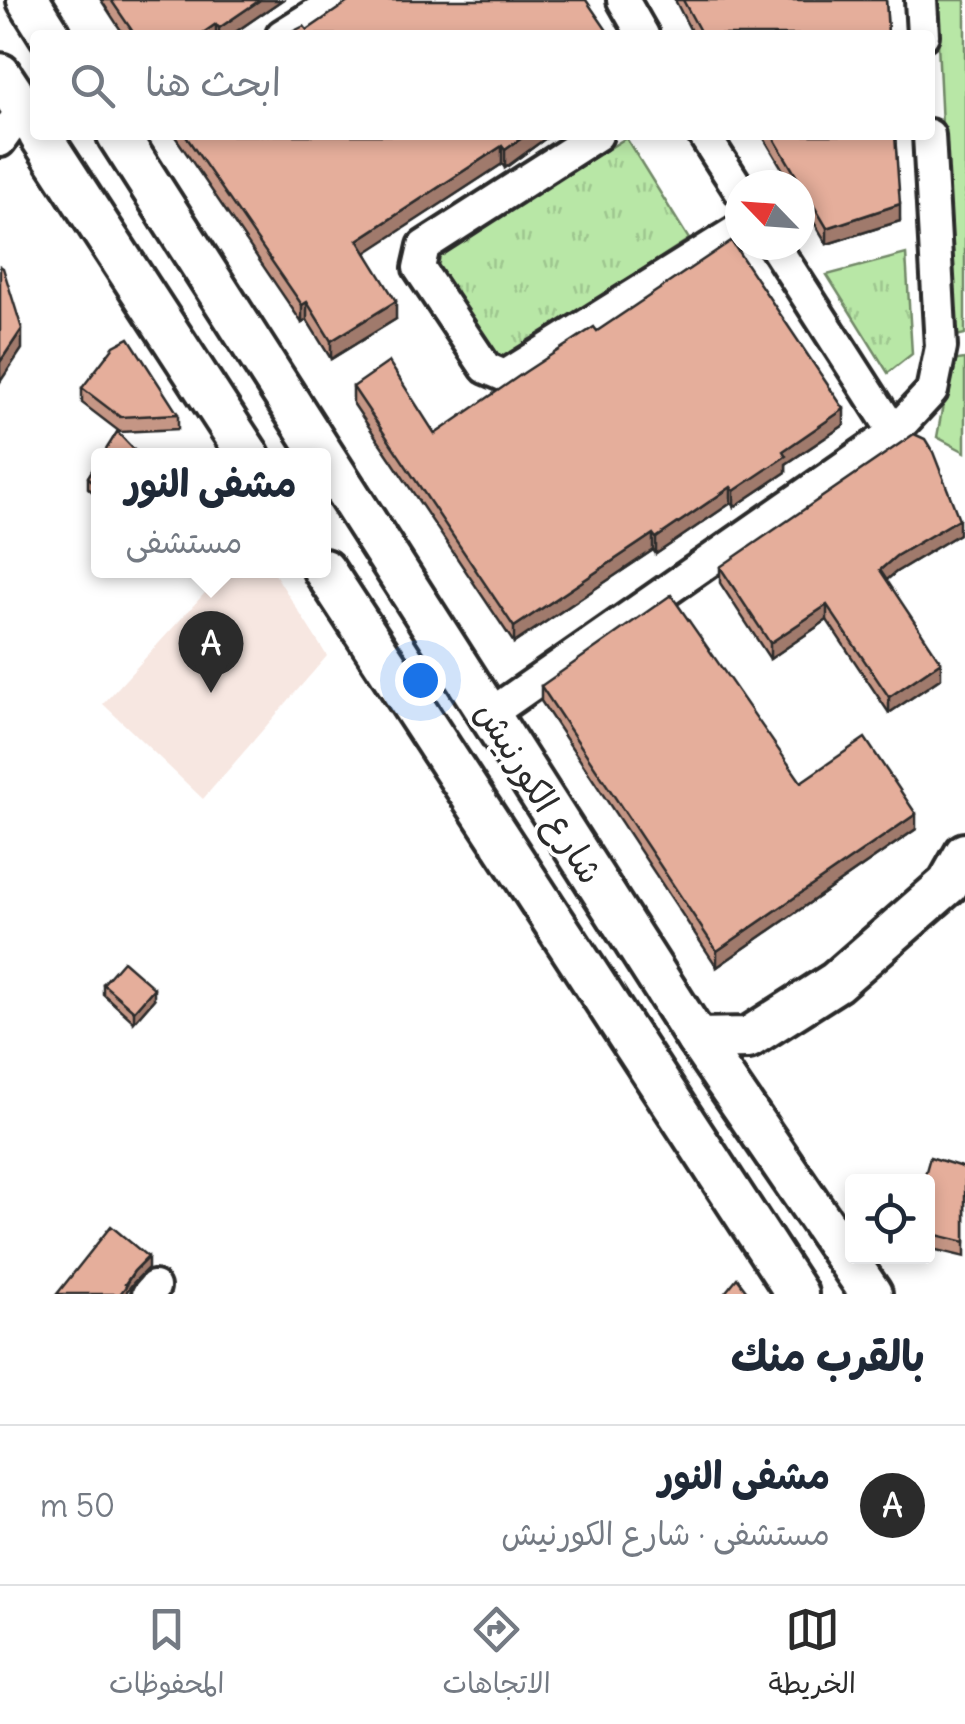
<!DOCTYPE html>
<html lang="ar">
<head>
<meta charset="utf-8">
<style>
  :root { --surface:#fff; --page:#f6f6f7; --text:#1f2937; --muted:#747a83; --line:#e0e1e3; --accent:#2b2b2b }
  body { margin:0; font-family:Delius,"Playpen Sans Arabic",sans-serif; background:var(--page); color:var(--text); direction:rtl }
  .controls { position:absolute; right:30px; bottom:30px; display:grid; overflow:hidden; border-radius:10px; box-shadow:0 5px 15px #0003 }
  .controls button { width:90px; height:90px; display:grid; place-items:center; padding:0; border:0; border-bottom:2px solid var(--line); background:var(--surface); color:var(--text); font:50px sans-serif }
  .compass { position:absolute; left:725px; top:170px; width:90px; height:90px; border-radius:50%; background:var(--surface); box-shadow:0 5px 15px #0003; rotate:295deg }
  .you { position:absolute; left:420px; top:680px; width:35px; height:35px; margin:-25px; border:8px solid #fff; border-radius:50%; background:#1a73e8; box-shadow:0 0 0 15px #1a73e833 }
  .badge { display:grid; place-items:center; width:65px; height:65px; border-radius:50%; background:var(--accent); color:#fff; font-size:32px; font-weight:700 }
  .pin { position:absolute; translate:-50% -82px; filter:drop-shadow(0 2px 5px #0008) }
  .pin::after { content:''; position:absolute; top:52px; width:35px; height:30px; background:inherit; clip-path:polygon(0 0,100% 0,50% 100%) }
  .popup { position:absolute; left:91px; top:448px; width:240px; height:130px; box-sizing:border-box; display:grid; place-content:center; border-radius:10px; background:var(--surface); filter:drop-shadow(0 2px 8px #0005); font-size:32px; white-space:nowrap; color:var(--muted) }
  .popup b { font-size:38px; color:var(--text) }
  .popup::after { content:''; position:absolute; left:50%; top:100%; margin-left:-20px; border:20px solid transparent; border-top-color:var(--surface) }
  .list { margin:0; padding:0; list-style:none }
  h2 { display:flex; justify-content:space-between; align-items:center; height:130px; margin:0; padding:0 40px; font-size:42px }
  h2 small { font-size:32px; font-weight:400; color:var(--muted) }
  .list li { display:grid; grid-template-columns:65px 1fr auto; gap:30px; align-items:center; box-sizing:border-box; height:160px; padding:0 40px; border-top:2px solid var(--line) }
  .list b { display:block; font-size:38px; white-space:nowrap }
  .list p { margin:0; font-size:32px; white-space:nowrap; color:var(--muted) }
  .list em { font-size:32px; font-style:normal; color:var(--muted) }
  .icon { flex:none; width:55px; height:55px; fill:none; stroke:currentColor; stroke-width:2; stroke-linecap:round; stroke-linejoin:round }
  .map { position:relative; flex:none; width:965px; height:1294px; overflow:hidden; direction:ltr }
  .search { position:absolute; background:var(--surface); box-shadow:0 5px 15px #0003; left:30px; right:30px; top:30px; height:110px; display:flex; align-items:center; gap:25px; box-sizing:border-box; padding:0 35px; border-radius:10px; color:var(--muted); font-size:38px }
  .sheet { height:290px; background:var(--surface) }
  nav { display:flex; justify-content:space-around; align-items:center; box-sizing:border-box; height:140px; border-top:2px solid var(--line); background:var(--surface); font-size:28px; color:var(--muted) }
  nav a { display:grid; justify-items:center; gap:5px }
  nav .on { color:var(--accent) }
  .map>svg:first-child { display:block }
</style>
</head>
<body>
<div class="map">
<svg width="965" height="1294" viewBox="0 0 965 1294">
  <defs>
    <pattern id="grass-tufts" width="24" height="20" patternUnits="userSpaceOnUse" patternTransform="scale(2.5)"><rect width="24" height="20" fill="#b8e7a6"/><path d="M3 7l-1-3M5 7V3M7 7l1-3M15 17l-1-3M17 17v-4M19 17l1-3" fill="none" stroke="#9ec68f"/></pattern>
  </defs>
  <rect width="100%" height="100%" fill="#fff"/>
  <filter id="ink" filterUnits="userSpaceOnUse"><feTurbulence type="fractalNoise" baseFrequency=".01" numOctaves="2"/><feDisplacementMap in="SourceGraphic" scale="20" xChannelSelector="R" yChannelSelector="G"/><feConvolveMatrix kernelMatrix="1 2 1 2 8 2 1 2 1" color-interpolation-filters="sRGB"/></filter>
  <g filter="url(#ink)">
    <path fill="#f7e7e1" d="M 225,571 L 273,571 L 327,656 L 203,799 L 103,704 Z"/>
    <g fill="url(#grass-tufts)" stroke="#728968" stroke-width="2.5">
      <path d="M 626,138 L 689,239 L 497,364 L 431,259 Z"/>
      <path d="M 906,254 L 912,354 L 888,373 L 827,275 Z"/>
    </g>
    <g fill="#b8e7a6" stroke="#728968" stroke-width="2.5">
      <path d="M 936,0 L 965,0 L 965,334 L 952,337 Z"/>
      <path d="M 965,359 L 965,452 L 937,437 L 951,361 Z"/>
    </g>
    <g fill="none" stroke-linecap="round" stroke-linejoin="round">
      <defs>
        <g id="minor">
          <path d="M 623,0 L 643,35"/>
          <path d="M 921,0 L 923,35"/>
          <path d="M 282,35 L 338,0"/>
          <path d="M 597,135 L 424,246 L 419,268 L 486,368 L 505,376 L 740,229"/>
          <path d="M 704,135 L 740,191"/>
          <path d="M 0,141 L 23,109"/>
          <path d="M 774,245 L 894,432"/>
          <path d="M 490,714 L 894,432 L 932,391 L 941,347 L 929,135"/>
          <path d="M 148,1294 L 154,1287"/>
        </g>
        <g id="major">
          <path d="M 28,0 L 50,35"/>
          <path d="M 0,74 L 35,127"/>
          <path d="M 40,135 L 249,456"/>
          <path d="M 118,135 L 697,1039 L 871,1294"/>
          <path d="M 324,570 L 797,1294"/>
          <path d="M 697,1039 L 748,1038 L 836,982 L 948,884 L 965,854"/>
        </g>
      </defs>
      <use href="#minor" stroke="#2b2b2b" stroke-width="38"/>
      <use href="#major" stroke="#2b2b2b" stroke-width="48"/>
      <use href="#minor" stroke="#fff" stroke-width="30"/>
      <use href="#major" stroke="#fff" stroke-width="40"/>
    </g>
    <g fill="#c59685" stroke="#2b2b2b" stroke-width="2.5">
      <path d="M 101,0 L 282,0 L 231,35 L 124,35 Z"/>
      <path d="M 675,0 L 886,0 L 888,35 L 693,35 Z"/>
      <path d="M 174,135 L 550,135 L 505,168 L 502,164 L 366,252 L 396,319 L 331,359 L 307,320 L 302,323 Z"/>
      <path d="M 762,135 L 895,135 L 900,221 L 827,244 L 800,199 L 800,185 L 792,185 Z"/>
      <path d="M 597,331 L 844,425 L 786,464 L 786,472 L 734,507 L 731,503 L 656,554 L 653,550 L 514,643 L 353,403 L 353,387 L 435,434 Z"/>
      <path d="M 82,388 L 178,414 L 178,429 L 120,432 L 82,403 Z"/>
      <path d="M 98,461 L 98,497 L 88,488 L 88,477 Z"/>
      <path d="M 959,534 L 896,572 L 886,580 L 941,678 L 889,713 L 827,620 L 770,659 L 720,583 L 720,567 Z"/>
      <path d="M 541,686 L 916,829 L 717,967 L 541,701 Z"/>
      <path d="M 103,984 L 154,999 L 134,1022 L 103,994 Z"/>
      <path d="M 965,1168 L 965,1257 L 928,1248 L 928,1182 Z"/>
    </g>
    <g fill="#a07a6c" stroke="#2b2b2b" stroke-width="2.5">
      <path d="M 260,0 L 282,0 L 231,35 L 219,35 L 219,28 Z"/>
      <path d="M 216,24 L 216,35 L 200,35 Z"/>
      <path d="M 526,135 L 550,135 L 505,168 L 505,150 Z"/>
      <path d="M 502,146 L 502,164 L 358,258 L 358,240 Z"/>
      <path d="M 900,204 L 900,221 L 827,244 L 827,228 Z"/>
      <path d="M 396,301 L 396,319 L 331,359 L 331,341 Z"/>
      <path d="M 307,302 L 307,320 L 302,323 L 302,305 Z"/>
      <path d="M 22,329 L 22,349 L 0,382 L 0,362 Z"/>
      <path d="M 844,409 L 844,425 L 786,464 L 786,472 L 734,507 L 734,491 L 783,451 Z"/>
      <path d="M 731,487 L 731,503 L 656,554 L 656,538 Z"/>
      <path d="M 959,519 L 959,534 L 896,572 L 880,586 L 880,570 L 896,556 Z"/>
      <path d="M 653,534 L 653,550 L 514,643 L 514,627 Z"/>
      <path d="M 827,605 L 827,620 L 770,659 L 770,643 Z"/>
      <path d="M 941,662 L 941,678 L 889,713 L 889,697 Z"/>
      <path d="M 916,814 L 916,829 L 717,967 L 717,951 Z"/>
      <path d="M 154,988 L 154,999 L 134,1022 L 134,1011 Z"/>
      <path d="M 148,1257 L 148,1268 L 134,1282 L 127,1291 L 127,1294 L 120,1294 L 134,1271 Z"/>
    </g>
    <g fill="#e5ae9b" stroke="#2b2b2b" stroke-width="2.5">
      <path d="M 111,0 L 260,0 L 219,28 L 216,24 L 200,35 L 135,35 Z"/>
      <path d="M 351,0 L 586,0 L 610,35 L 286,35 L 304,26 L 307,30 Z"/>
      <path d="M 683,0 L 886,0 L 888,35 L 702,35 Z"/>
      <path d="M 185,135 L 526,135 L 505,150 L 502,146 L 358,240 L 396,301 L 331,341 L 307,302 L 302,305 Z"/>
      <path d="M 772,135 L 895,135 L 900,204 L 827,228 Z"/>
      <path d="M 731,241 L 844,409 L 783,451 L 786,456 L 734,491 L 731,487 L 656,538 L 653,534 L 514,627 L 353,387 L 389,362 L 435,434 L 525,372 L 594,327 L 597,331 Z"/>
      <path d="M 0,266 L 3,268 L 22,329 L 0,362 Z"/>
      <path d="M 129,338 L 178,414 L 120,417 L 82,388 L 114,346 Z"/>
      <path d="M 117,432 L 140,456 L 102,456 Z"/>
      <path d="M 914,434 L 925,439 L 933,452 L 959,519 L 896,556 L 880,570 L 941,662 L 889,697 L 827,605 L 770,643 L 720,567 Z"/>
      <path d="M 98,461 L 98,487 L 88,477 Z"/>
      <path d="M 671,595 L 801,782 L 865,738 L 916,814 L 717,951 L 541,686 Z"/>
      <path d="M 123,961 L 154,988 L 134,1011 L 103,984 Z"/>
      <path d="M 930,1157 L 965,1168 L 965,1242 L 928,1233 L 928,1182 L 923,1182 Z"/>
      <path d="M 111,1226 L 148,1257 L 134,1271 L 125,1284 L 127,1285 L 120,1294 L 57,1294 Z"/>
      <path d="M 737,1278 L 749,1294 L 724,1294 Z"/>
    </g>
  </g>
  <g text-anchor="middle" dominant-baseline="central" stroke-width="8" stroke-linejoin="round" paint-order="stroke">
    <g font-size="35" fill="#2b2b2b" stroke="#fff">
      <text transform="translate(540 792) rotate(58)">شارع الكورنيش</text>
    </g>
  </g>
</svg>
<div class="controls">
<button><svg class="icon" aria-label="locate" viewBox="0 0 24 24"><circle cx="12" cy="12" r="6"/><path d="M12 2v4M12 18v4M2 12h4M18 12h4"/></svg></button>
</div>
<svg class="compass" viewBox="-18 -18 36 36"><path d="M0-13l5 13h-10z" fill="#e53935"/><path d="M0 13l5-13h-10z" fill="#747a83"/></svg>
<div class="you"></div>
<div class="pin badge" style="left:211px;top:693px">A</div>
<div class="popup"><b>مشفى النور</b>مستشفى</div>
<div class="search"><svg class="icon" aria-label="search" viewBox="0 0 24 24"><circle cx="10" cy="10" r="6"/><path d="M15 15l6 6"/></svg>ابحث هنا</div>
</div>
<section class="sheet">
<h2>بالقرب منك<small></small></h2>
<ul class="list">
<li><span class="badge">A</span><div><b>مشفى النور</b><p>مستشفى · شارع الكورنيش</p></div><em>50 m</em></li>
</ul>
</section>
<nav>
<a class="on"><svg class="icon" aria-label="map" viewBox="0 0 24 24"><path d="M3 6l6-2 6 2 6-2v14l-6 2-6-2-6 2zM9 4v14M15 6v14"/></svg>الخريطة</a>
<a><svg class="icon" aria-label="directions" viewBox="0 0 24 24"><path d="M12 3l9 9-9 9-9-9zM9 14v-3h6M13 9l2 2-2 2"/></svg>الاتجاهات</a>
<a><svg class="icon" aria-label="saved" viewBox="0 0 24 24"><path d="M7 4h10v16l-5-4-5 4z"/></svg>المحفوظات</a>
</nav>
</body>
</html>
